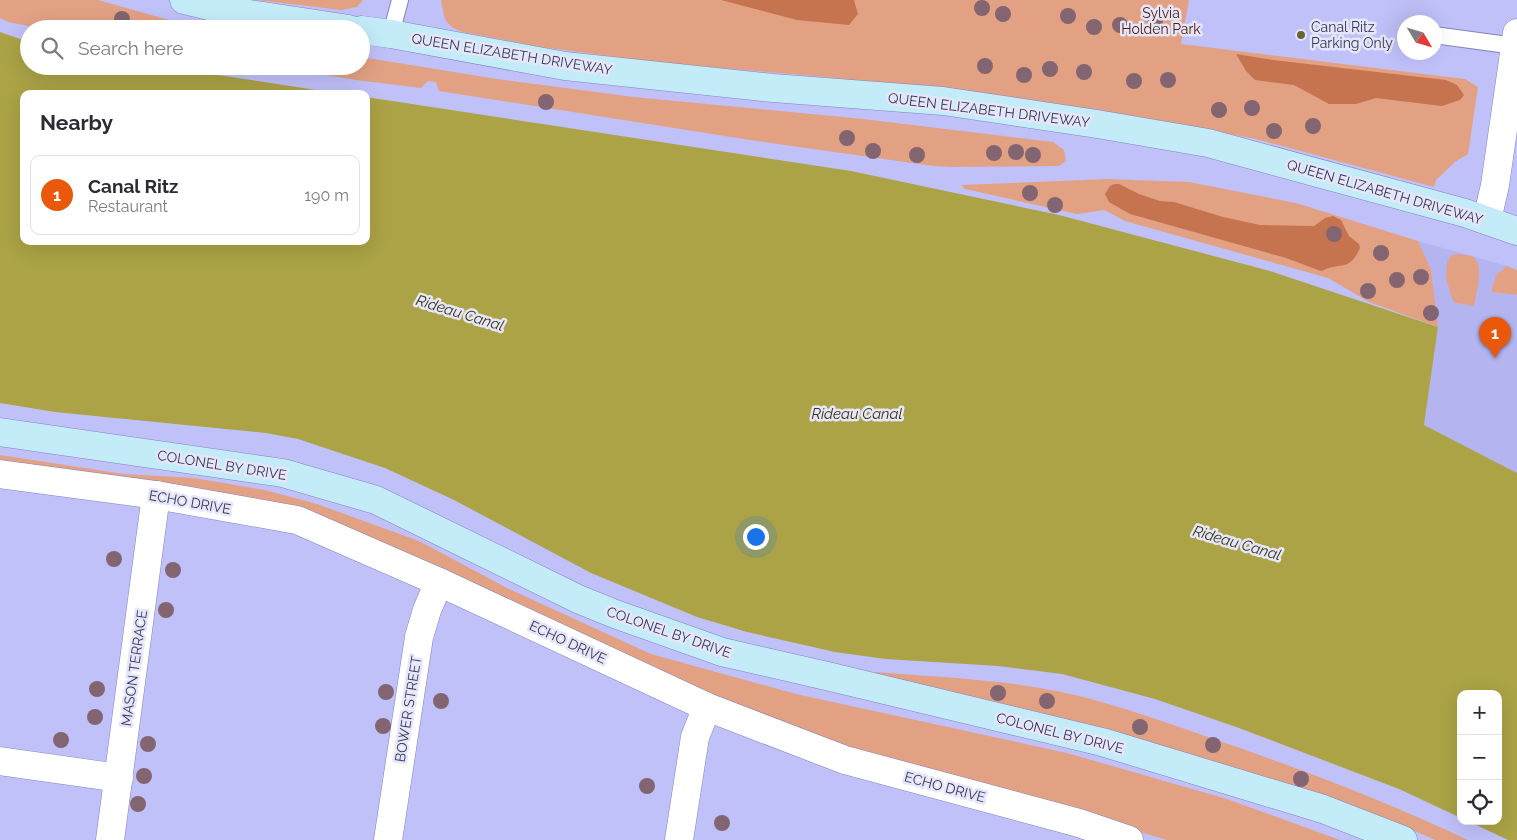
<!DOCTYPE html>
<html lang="en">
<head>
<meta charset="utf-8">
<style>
  :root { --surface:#fff; --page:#f7f7f7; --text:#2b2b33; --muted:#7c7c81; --line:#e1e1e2; --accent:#ea580c }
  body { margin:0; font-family:Raleway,sans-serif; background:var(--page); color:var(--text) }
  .controls { position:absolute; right:15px; bottom:15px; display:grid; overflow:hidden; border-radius:10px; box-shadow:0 5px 20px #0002 }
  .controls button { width:45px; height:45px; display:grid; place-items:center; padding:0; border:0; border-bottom:1px solid var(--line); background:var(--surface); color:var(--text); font:25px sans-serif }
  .compass { position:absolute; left:1397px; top:15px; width:45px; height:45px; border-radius:50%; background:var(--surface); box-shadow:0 5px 20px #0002; rotate:128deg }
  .you { position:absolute; left:755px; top:536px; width:18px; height:18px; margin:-12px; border:4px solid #fff; border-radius:50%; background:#1a73e8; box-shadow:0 0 0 8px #1a73e833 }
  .badge { display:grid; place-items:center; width:32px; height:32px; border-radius:50%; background:var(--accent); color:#fff; font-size:16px; font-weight:700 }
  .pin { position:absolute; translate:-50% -41px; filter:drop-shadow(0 1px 2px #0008) }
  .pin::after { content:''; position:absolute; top:26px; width:18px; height:15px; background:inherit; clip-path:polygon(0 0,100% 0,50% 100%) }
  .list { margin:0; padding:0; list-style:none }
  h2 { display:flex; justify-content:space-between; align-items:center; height:65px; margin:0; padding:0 20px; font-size:21px }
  h2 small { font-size:16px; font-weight:400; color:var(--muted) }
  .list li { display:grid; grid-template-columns:32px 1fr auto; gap:15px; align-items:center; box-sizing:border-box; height:80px; margin:0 10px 10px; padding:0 10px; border:1px solid var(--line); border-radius:10px }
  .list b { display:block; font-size:19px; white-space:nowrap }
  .list p { margin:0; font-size:16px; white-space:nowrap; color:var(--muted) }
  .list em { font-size:16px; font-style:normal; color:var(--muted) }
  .icon { flex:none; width:28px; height:28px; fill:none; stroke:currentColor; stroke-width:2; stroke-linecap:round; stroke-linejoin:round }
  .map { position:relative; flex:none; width:1517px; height:840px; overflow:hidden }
  .search { position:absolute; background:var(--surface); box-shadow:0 5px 20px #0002; left:20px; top:20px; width:350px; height:55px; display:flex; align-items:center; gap:12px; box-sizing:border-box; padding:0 18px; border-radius:28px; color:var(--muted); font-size:19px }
  .panel { position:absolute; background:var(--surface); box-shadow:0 5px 20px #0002; left:20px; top:90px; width:350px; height:155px; border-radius:10px }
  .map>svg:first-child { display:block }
</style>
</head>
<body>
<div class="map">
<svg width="1517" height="840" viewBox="0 0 1517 840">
  <rect width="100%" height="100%" fill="#c0c1f9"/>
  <path fill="#b4b4f1" d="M 1418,241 L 1507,266 L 1496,275 L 1491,292 L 1517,295 L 1517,473 L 1424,425 L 1438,327 L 1431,269 Z"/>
  <g fill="#e3a184">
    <path d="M 0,0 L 98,0 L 201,29 L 43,29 L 8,22 L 0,18 Z"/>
    <path d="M 257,0 L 363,0 L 357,7 L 341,10 Z"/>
    <path d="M 441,0 L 1189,0 L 1181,44 L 1465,79 L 1478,87 L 1468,154 L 1455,162 L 1436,180 L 1434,187 L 1252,138 L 1014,98 L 835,78 L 653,62 L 541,47 L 462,32 C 443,24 445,19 441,0 Z"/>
    <path d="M 361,57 L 497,79 L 634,97 L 863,119 L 1053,142 L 1064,150 L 1066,161 L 1059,166 L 954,167 L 933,166 L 750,140 L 439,91 L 436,82 L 428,81 L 421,88 L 356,80 L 273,66 L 361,66 Z"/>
    <path d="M 1108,179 L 1189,182 L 1296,203 L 1418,241 L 1431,269 L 1438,327 L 1369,302 L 1328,278 L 1125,221 L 1104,210 L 1077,214 L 965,189 L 961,185 Z"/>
    <path d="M 1461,254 C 1464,255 1470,255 1473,257 C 1485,265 1476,294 1474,306 L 1456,303 L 1453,301 L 1446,279 L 1447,262 L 1452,255 Z"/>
    <path d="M 1507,266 L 1517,270 L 1517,295 L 1491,292 L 1496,275 Z"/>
    <path d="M 0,455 L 124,474 L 194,478 L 265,490 L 317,504 L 419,541 L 507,588 L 651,654 L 796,694 L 1067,753 L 1227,799 L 1340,840 L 1167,840 L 861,750 L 765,719 L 404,554 L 0,461 Z"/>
    <path d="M 876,672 C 936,677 997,679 1056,691 C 1107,701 1156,719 1205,736 C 1294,766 1383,800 1468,840 L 1435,840 L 1383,817 L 1325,797 L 874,675 Z"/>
  </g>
  <g fill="#c6734f">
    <path d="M 721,0 L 854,0 L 858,14 L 849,25 L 797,20 Z"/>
    <path d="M 1236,54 L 1273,60 L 1446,80 L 1457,85 L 1464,95 L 1460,100 L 1442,106 L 1376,98 L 1356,104 L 1329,104 L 1294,85 L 1255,80 L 1246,71 Z"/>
    <path d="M 1114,184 L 1119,184 L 1139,194 L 1160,201 L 1174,202 L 1223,217 L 1260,225 L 1314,226 L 1325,218 L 1333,216 L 1341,220 L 1349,236 L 1359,244 L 1360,248 C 1349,273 1340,261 1322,271 L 1318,270 L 1286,258 L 1130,214 L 1109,202 L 1105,194 L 1110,186 Z"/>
  </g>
  <path fill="#aca346" d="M 0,32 L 29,42 L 29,66 L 159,66 L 342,94 L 24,94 L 24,241 L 366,241 L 366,97 L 851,171 L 1059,215 L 1270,271 L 1438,327 L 1424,425 L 1517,473 L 1517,840 L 1508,840 L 1468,821 L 1498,821 L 1498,694 L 1461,694 L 1461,818 L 1399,789 L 1239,728 L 1155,699 L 1062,674 L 998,666 L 886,659 L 835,652 L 747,632 L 697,617 L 591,573 L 454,500 L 385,468 L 298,439 L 266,433 L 55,412 L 0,403 Z"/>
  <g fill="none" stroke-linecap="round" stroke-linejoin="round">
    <defs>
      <g id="service">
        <path d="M 391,34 L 400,0"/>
        <path d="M 1434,35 L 1515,46"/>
      </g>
      <g id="minor">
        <path d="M 0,474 L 156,495 L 297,520 L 439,582 L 707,707 L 845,760 L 1079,823 L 1129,840"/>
        <path d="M 0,761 L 119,778"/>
        <path d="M 110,840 L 156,495"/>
        <path d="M 388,840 L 419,637 L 427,610 L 439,582"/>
        <path d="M 679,840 L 695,737 L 707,707"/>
      </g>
      <path id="tertiary" d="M 1487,220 L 1495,185 L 1517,33"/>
      <g id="secondary">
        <path d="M 184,0 L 229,11 L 349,29"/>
        <path d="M 361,30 L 391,34 L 565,66 L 773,88 L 943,101 L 1097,124 L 1208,143 L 1465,213 L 1517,231"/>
        <path d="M 0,432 L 283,473 L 376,500 L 578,599 L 615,614 L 722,652 L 831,677 L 1102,742 L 1323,809 L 1403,840"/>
      </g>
    </defs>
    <use href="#service" stroke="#8382c3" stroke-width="18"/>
    <use href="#minor" stroke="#8382c3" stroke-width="29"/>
    <use href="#tertiary" stroke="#8382c3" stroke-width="29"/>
    <use href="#secondary" stroke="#8382c3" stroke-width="29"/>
    <use href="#service" stroke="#fff" stroke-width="16"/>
    <use href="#minor" stroke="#fff" stroke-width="28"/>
    <use href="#tertiary" stroke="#fff" stroke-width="28"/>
    <use href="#secondary" stroke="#c4ecf8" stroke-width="28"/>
  </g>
  <g fill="#826570">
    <circle cx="982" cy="8" r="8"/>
    <circle cx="1003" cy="14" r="8"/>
    <circle cx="1068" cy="16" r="8"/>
    <circle cx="122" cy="19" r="8"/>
    <circle cx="1155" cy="24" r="8"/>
    <circle cx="1120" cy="25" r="8"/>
    <circle cx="1094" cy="27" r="8"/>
    <circle cx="985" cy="66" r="8"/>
    <circle cx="1050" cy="69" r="8"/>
    <circle cx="1084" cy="72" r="8"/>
    <circle cx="1024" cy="75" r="8"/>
    <circle cx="1168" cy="80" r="8"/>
    <circle cx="1134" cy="81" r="8"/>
    <circle cx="546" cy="102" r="8"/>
    <circle cx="1252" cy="108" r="8"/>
    <circle cx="1219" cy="110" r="8"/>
    <circle cx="1313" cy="126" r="8"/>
    <circle cx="1274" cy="131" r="8"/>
    <circle cx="847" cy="138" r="8"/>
    <circle cx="873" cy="151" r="8"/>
    <circle cx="1016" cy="152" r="8"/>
    <circle cx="994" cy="153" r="8"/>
    <circle cx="917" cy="155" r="8"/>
    <circle cx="1033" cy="155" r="8"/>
    <circle cx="1030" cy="193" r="8"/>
    <circle cx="1055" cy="205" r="8"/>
    <circle cx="1334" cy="234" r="8"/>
    <circle cx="1381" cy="253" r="8"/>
    <circle cx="1421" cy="277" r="8"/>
    <circle cx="1397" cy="280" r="8"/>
    <circle cx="1368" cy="291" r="8"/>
    <circle cx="1431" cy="313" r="8"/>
    <circle cx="114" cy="559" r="8"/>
    <circle cx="173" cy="570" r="8"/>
    <circle cx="166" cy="610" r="8"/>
    <circle cx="97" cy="689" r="8"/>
    <circle cx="386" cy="692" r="8"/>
    <circle cx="998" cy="693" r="8"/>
    <circle cx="441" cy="701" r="8"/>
    <circle cx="1047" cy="701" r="8"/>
    <circle cx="95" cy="717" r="8"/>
    <circle cx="383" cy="726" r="8"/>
    <circle cx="1140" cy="727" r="8"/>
    <circle cx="61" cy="740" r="8"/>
    <circle cx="148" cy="744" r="8"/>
    <circle cx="1213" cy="745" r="8"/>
    <circle cx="144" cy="776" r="8"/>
    <circle cx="1301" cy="779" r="8"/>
    <circle cx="647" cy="786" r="8"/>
    <circle cx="138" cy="804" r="8"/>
    <circle cx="722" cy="823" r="8"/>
  </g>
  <circle fill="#696431" stroke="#e5e6fb" stroke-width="2" cx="1301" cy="35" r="5"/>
  <g text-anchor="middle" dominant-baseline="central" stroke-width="5" stroke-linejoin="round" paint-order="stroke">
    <g font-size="14" fill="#4f1a00" stroke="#e5e6fb">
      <text x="1161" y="13">Sylvia<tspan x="1161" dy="16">Holden Park</tspan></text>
    </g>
    <g font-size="14" fill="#363652" stroke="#e5e6fb" text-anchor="start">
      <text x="1311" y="27">Canal Ritz<tspan x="1311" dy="16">Parking Only</tspan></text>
    </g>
    <g font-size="14" fill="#363652" stroke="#e5e6fb">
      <text transform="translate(512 54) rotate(9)">QUEEN ELIZABETH DRIVEWAY</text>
      <text transform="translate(989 110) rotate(7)">QUEEN ELIZABETH DRIVEWAY</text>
      <text transform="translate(1385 192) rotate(16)">QUEEN ELIZABETH DRIVEWAY</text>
      <text transform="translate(222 465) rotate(9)">COLONEL BY DRIVE</text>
      <text transform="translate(190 502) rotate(10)">ECHO DRIVE</text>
      <text transform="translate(669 632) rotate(19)">COLONEL BY DRIVE</text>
      <text transform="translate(568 642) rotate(25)">ECHO DRIVE</text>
      <text transform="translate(134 668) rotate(-82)">MASON TERRACE</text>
      <text transform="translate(408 709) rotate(-81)">BOWER STREET</text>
      <text transform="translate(1060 733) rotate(14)">COLONEL BY DRIVE</text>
      <text transform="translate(945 787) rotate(15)">ECHO DRIVE</text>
    </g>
    <g font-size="15" font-style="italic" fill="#39350c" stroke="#e5e6fb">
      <text transform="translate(460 313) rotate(17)">Rideau Canal</text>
      <text x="857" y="414">Rideau Canal</text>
      <text transform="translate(1237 543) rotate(16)">Rideau Canal</text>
    </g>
  </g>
</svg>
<div class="controls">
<button>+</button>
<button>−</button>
<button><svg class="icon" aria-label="locate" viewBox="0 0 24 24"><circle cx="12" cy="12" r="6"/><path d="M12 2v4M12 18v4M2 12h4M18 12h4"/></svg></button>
</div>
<svg class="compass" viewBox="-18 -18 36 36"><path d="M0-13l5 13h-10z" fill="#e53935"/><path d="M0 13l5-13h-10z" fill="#7c7c81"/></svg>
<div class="you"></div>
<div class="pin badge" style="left:1495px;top:358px">1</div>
<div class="search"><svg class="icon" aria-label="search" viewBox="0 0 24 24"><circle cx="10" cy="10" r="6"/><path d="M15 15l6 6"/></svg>Search here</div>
<section class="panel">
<h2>Nearby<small></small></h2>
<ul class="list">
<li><span class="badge">1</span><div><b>Canal Ritz</b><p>Restaurant</p></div><em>190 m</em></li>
</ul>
</section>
</div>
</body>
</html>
